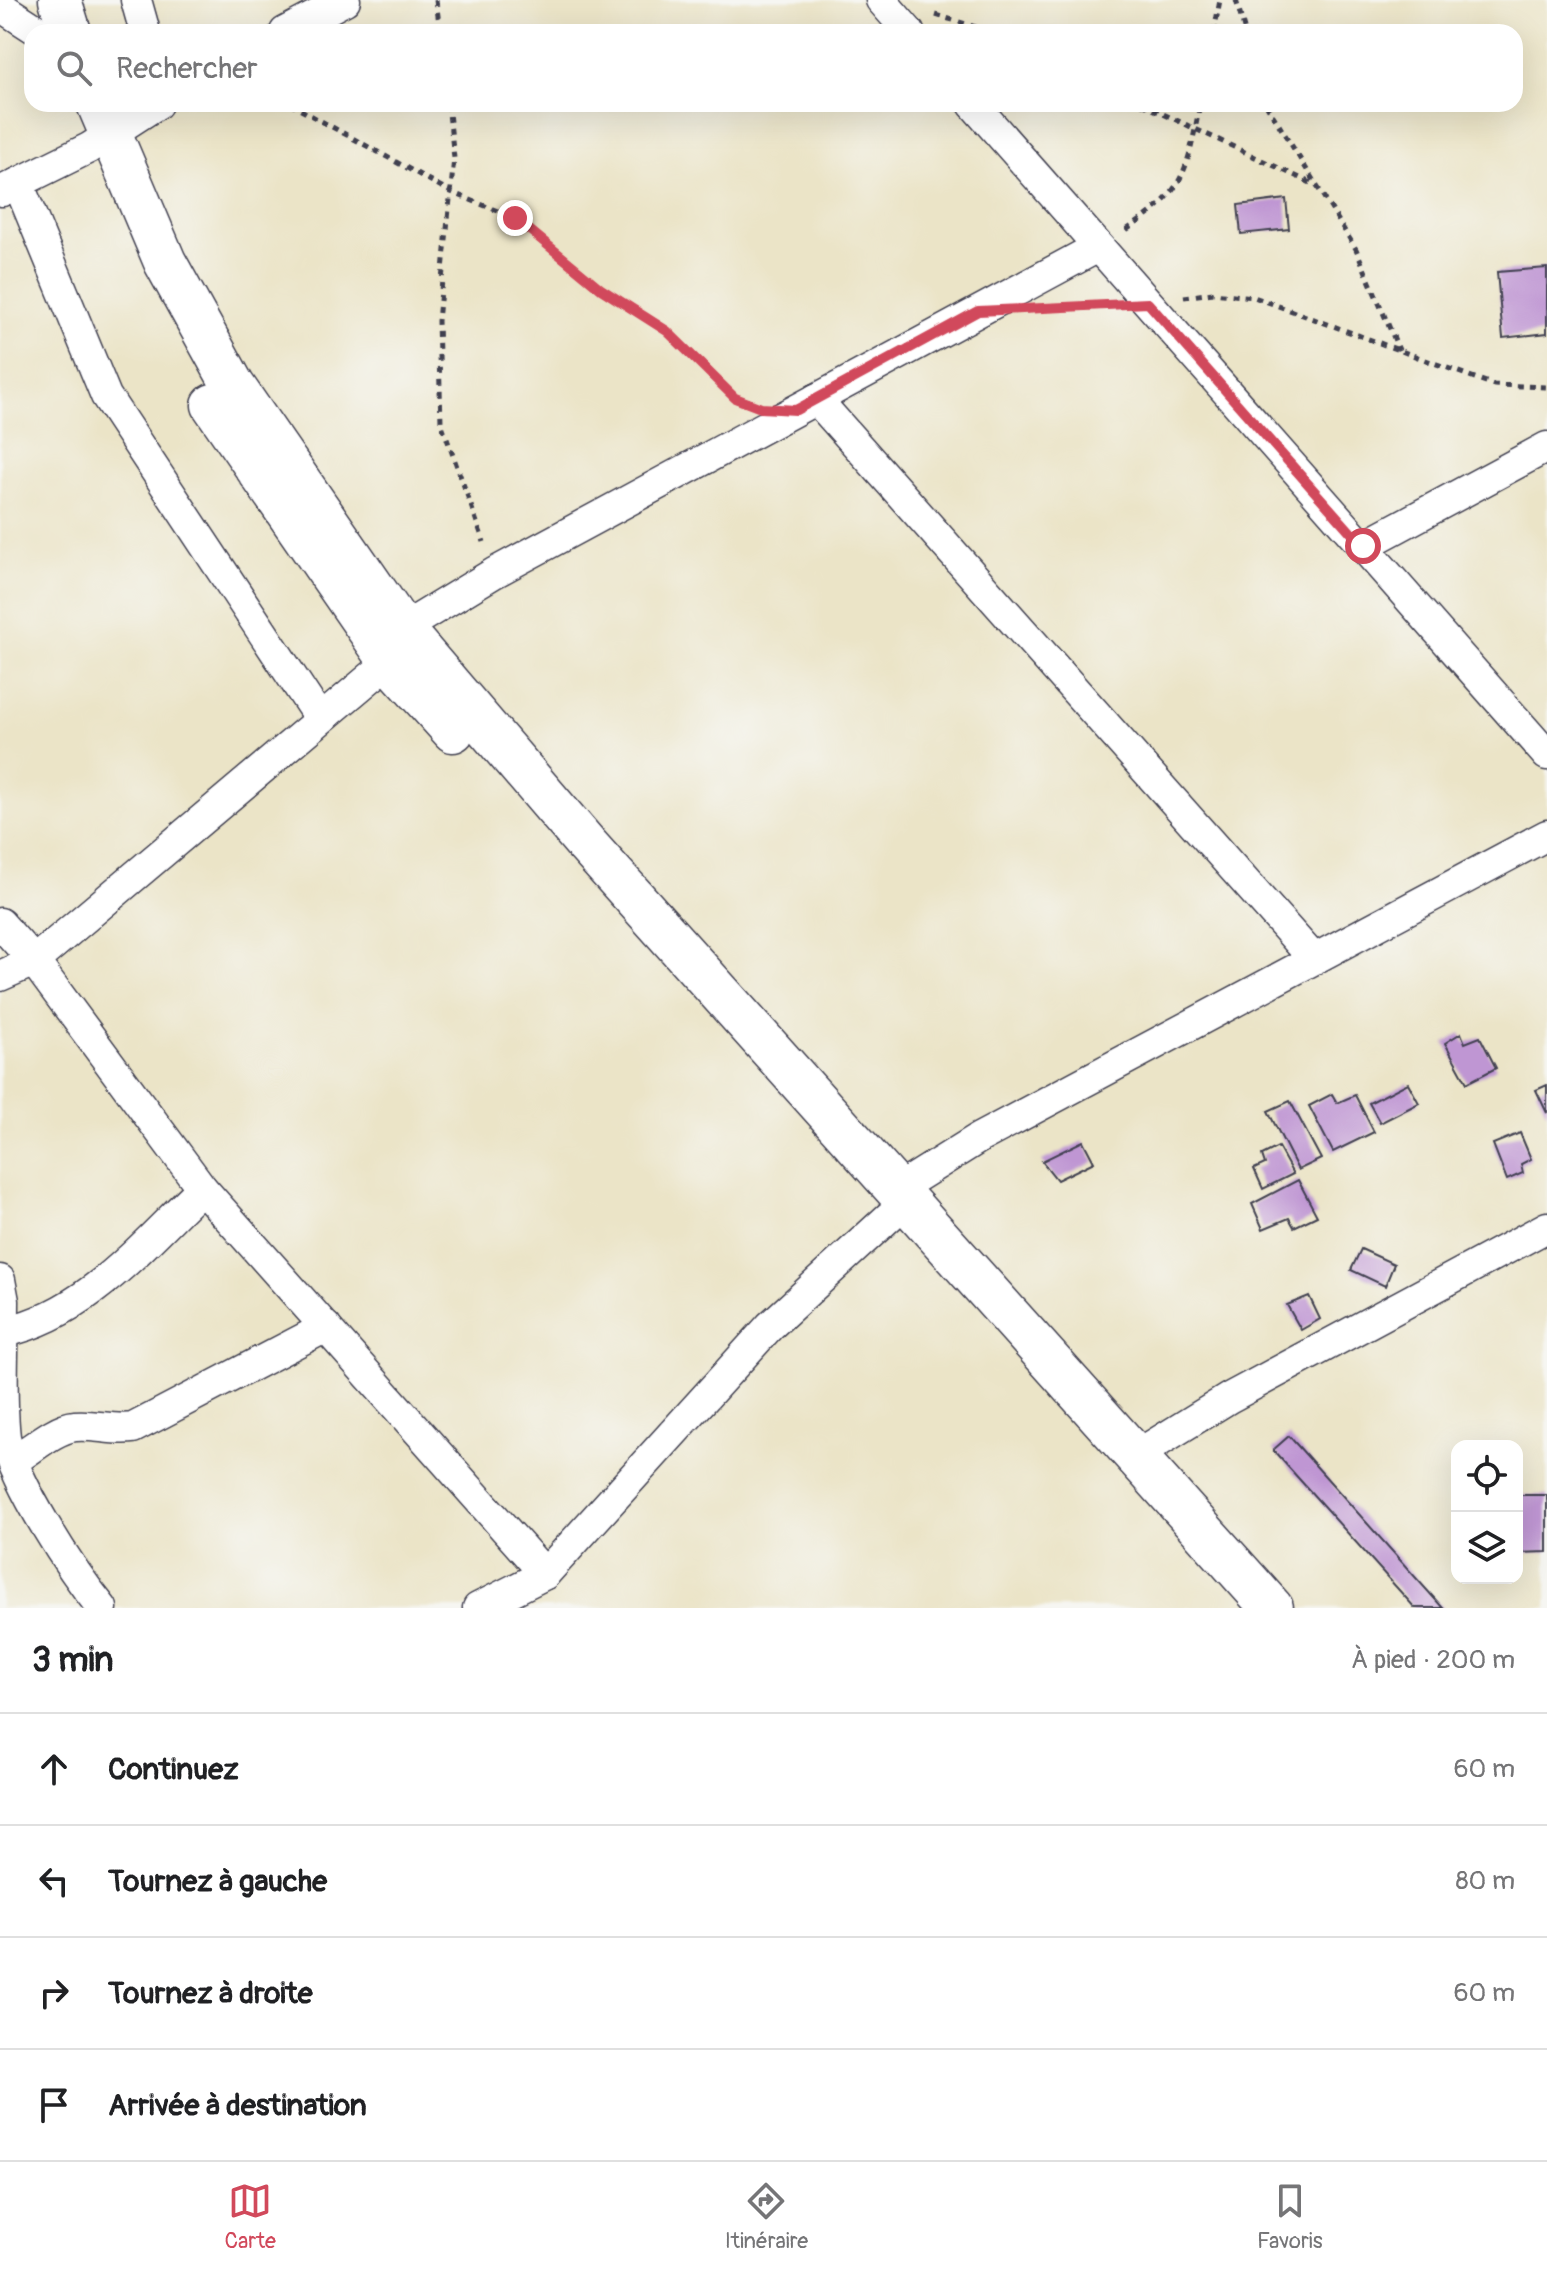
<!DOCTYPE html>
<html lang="fr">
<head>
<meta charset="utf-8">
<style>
  :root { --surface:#fff; --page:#f2f2f2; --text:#202124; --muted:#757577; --line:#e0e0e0; --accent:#d1495b }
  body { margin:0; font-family:Pangolin,sans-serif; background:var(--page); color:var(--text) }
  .controls { position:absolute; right:24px; bottom:24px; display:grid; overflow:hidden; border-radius:16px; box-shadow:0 8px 32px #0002 }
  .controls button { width:72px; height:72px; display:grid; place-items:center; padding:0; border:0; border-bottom:2px solid var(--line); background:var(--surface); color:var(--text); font:40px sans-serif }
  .stop { position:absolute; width:24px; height:24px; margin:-18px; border:6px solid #d1495b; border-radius:50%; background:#fff }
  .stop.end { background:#d1495b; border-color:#fff; box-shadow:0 2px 8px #0008 }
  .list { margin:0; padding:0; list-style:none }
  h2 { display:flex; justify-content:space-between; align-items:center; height:104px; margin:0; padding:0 32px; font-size:34px }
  h2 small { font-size:26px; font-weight:400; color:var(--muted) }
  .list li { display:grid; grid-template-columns:52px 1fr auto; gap:24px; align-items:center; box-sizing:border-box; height:112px; padding:0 32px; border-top:2px solid var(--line) }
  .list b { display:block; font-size:30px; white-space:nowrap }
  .list em { font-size:26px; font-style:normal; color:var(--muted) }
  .icon { flex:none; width:44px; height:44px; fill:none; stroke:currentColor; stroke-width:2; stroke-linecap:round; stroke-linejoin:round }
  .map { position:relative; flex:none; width:1547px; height:1608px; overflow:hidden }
  .search { position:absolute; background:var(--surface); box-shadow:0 8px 32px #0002; left:24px; right:24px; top:24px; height:88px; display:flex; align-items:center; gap:20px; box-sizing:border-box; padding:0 28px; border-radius:24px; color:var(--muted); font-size:30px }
  .sheet { height:552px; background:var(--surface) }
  nav { display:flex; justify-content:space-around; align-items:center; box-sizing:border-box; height:112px; border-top:2px solid var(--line); background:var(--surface); font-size:22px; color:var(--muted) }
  nav a { display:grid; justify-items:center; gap:4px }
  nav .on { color:var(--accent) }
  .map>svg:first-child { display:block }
</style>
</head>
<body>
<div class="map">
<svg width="1547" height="1608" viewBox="0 0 1547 1608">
  <rect width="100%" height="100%" fill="#f6f6f2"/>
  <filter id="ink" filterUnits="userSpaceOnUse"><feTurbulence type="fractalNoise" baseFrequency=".0125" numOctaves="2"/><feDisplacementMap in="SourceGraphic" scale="16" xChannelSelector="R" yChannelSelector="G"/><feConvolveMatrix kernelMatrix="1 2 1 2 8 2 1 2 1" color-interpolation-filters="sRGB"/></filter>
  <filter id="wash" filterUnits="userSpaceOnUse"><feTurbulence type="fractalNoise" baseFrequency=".006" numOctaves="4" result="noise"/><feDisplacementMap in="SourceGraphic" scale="32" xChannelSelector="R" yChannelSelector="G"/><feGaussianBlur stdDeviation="1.8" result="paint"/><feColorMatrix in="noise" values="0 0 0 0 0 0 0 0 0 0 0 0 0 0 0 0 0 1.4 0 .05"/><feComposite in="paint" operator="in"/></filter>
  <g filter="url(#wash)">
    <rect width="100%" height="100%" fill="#ebe4c7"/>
    <g id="blocks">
      <g fill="#bf96d3">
        <path d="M 1286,199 L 1289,229 L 1241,234 L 1238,205 Z"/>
        <path d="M 1547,268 L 1547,333 L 1503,338 L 1497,272 Z"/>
        <path d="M 1461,1033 L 1465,1043 L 1480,1037 L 1496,1068 L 1467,1083 L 1445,1043 Z"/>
        <path d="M 1408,1083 L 1419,1103 L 1380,1123 L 1369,1103 Z"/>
        <path d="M 1547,1085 L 1547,1113 L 1536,1090 Z"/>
        <path d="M 1332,1094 L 1337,1103 L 1355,1095 L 1374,1132 L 1333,1152 L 1309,1106 Z"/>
        <path d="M 1290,1101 L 1321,1159 L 1298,1170 L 1268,1111 Z"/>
        <path d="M 1520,1133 L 1531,1159 L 1521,1164 L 1523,1173 L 1507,1180 L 1493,1144 Z"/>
        <path d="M 1083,1141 L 1094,1162 L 1057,1180 L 1042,1161 Z"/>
        <path d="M 1278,1147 L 1293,1174 L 1263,1189 L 1254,1169 L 1265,1164 L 1262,1155 Z"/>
        <path d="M 1298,1180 L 1317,1216 L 1294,1227 L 1289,1218 L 1263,1229 L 1252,1204 Z"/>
        <path d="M 1361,1249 L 1394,1264 L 1385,1286 L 1351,1270 Z"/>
        <path d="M 1309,1296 L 1320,1319 L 1301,1330 L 1287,1305 Z"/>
        <path d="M 1289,1436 L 1443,1608 L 1415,1608 L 1273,1450 Z"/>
        <path d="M 1517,1495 L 1547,1495 L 1547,1552 L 1517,1553 Z"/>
      </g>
    </g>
  </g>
  <g filter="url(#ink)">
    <use href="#blocks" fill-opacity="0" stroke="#403f50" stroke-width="2"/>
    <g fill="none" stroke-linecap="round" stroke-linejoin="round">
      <defs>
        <g id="street">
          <path d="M 136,0 L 145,32"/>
          <path d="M 881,0 L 909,32"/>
          <path d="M 0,6 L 40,32"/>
          <path d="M 285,32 L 345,0"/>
          <path d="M 973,104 L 1547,755"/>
          <path d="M 18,183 L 106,396 L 320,719"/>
          <path d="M 2,191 L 89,148 L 157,104"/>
          <path d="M 816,399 L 1313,958"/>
          <path d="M 1363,546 L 1547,447"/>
          <path d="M 402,629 L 494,573 L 1098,247"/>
          <path d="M 0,923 L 34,961 L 202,1188 L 545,1574"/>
          <path d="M 0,976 L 34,961 L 390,661"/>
          <path d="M 896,1190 L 979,1138 L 1547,835"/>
          <path d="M 0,1280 L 4,1301 C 4,1345 0,1394 5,1437 C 15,1484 71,1570 102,1608"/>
          <path d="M 4,1332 C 87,1314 142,1245 202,1188"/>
          <path d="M 1137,1455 L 1229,1398 L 1547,1227"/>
          <path d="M 13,1461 C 31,1450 55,1428 75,1426 C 94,1424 113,1431 133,1428 L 326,1327"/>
          <path d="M 478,1608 L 545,1574 L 770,1326 L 890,1216"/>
        </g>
        <g id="secondary">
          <path d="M 60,0 L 70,32"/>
          <path d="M 98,104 L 165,262 L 233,385 L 402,629 L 587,845 L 1272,1608"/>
          <path d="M 213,405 L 390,661 L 453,731"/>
        </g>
      </defs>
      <use href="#street" stroke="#403f50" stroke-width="33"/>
      <use href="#secondary" stroke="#403f50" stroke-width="45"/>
      <g stroke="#403f50" stroke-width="5" stroke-dasharray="6 6" stroke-linecap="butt">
        <path d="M 436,0 L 440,32"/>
        <path d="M 1236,0 L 1245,32"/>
        <path d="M 936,15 L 992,32"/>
        <path d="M 1214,32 L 1220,0"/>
        <path d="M 290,104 L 451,192 L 515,218 L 601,289 L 667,331 L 735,398 L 744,401"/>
        <path d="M 448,104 L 454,158 L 438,321 L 441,422 L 484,542"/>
        <path d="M 1142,104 L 1315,185"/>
        <path d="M 1266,104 L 1356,249 L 1399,350"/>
        <path d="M 1126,230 C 1186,192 1187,170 1200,104"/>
        <path d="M 1184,297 L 1213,293 L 1254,297 L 1494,385 L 1547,387"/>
        <path d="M 1057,307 L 1107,305"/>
      </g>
      <use href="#street" stroke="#fff" stroke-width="30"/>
      <use href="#secondary" stroke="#fff" stroke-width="42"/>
    </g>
  </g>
  <g fill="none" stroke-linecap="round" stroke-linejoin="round" filter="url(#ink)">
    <path stroke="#d1495b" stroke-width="10" d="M 515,218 L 601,289 L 667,331 L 735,398 L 761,408 L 796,410 L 978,311 L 1148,303 L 1363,546"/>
  </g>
</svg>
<div class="controls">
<button><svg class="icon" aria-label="locate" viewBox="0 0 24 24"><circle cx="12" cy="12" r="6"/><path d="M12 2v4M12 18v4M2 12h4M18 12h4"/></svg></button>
<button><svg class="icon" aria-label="layers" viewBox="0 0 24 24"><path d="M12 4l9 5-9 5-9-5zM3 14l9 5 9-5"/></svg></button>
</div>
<div class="stop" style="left:1363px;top:546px"></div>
<div class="stop end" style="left:515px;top:218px"></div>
<div class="search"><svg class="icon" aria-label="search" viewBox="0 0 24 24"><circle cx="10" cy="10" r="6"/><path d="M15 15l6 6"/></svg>Rechercher</div>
</div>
<section class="sheet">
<h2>3 min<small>À pied · 200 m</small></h2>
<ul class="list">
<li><svg class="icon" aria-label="ahead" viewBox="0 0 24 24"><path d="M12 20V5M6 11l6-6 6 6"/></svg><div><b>Continuez</b></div><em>60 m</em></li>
<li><svg class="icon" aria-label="left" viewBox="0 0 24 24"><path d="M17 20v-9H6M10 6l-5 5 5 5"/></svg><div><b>Tournez à gauche</b></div><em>80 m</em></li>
<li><svg class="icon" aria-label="right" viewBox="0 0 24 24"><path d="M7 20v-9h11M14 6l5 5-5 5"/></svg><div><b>Tournez à droite</b></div><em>60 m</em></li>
<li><svg class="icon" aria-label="arrive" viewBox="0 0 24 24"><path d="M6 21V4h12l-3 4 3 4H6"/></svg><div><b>Arrivée à destination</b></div></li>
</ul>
</section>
<nav>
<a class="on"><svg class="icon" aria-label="map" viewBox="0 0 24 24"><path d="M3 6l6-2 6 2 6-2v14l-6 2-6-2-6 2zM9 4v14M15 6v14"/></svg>Carte</a>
<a><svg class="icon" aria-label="directions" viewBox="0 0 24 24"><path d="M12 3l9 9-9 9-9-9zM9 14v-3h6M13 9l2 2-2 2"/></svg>Itinéraire</a>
<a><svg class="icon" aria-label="saved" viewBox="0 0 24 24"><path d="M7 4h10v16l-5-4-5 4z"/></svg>Favoris</a>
</nav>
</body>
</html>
